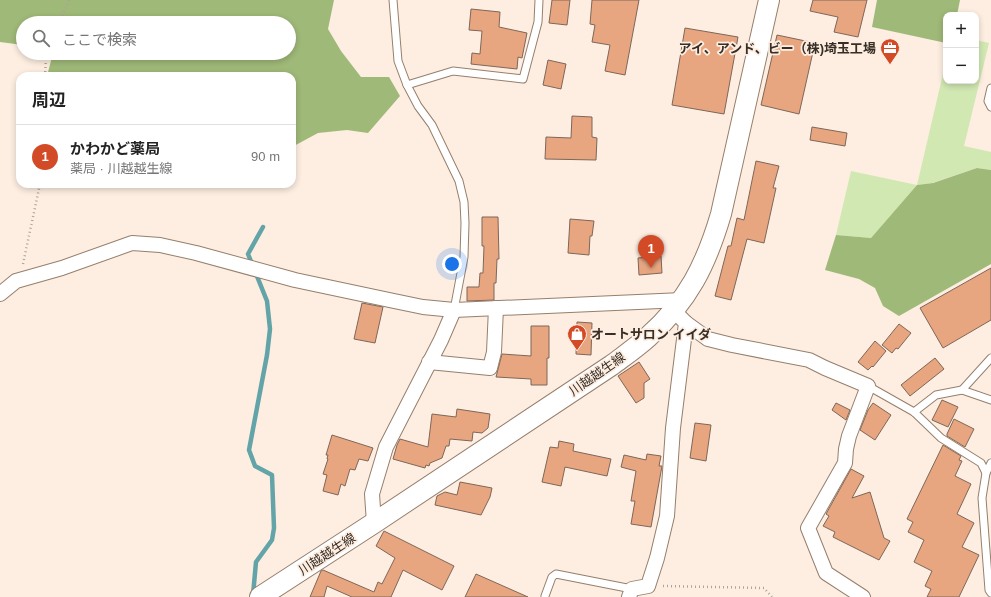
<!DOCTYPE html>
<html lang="ja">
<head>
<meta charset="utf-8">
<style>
  :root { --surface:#fff; --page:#f2f2f2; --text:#222; --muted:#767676; --line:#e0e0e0; --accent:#d34a26 }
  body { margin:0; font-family:Arial,"Noto Sans JP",sans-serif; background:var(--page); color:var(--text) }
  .controls { position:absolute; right:12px; top:12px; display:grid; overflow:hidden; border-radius:8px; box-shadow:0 2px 6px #0003 }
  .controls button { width:36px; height:36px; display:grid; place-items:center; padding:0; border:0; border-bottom:1px solid var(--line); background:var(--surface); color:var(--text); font:20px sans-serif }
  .you { position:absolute; left:452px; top:264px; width:14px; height:14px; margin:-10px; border:3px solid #fff; border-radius:50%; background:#1a73e8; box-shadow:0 0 0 6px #1a73e833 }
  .badge { display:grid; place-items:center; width:26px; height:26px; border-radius:50%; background:var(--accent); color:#fff; font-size:13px; font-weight:700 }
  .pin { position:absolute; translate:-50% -33px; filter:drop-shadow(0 1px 2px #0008) }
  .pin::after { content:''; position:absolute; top:21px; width:14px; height:12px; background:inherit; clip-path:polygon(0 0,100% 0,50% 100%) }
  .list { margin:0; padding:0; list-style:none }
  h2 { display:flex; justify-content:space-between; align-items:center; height:52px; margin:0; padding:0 16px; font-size:17px }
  h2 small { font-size:13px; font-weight:400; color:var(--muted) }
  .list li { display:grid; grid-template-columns:26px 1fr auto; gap:12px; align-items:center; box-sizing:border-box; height:64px; padding:0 16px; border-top:1px solid var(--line) }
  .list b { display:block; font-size:15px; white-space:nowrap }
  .list p { margin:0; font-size:13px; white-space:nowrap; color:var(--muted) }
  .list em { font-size:13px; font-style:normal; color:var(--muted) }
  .icon { flex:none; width:22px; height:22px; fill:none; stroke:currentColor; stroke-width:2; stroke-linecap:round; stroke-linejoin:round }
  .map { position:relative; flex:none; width:991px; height:597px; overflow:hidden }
  .search { position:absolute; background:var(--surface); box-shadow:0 2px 6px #0003; left:16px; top:16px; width:280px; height:44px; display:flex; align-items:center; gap:10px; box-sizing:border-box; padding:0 14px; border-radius:22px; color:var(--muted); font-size:15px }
  .panel { position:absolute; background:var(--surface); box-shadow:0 2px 6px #0003; left:16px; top:72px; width:280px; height:116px; border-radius:12px }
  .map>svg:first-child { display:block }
</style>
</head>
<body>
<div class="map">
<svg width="991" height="597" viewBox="0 0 991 597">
  <rect width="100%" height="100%" fill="#fdeee1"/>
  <path fill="#d1e8b2" d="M 976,40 L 989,43 L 964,146 L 991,152 L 991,170 L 977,168 L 932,183 L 917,185 L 871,238 L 836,235 L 851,171 L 917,185 L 946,61 L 946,81 L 976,81 Z"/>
  <g fill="#9fb978">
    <path d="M 0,0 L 334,0 L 328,29 L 341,51 L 361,77 L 389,77 L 400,96 L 368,133 L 347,130 L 318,133 L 292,147 L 292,76 L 47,76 L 53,53 L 289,53 L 289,23 L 23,23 L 23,45 L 0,42 Z"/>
    <path d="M 877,0 L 960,0 L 957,15 L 946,15 L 946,43 L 872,27 Z"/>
    <path d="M 977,168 L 991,170 L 991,264 L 899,316 L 883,306 L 875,288 L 859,279 L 825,270 L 836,235 L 871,238 L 917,185 L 933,183 Z"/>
  </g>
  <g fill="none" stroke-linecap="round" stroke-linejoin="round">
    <path stroke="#63a4a8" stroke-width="4.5" d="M 253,595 L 256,562 L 272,540 L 274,528 L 272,475 L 255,466 L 249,450 L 267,355 L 270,329 L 267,301 L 248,254 L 263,227"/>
  </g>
  <g fill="#e7a680" stroke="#7f6658">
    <path d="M 552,0 L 570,0 L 567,25 L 549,23 Z"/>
    <path d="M 592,0 L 639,0 L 625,75 L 605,71 L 610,45 L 592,42 L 595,25 L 590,24 Z"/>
    <path d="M 813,0 L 867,0 L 858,37 L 834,32 L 838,17 L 810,11 Z"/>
    <path d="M 471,9 L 500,12 L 499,27 L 527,33 L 522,58 L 518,57 L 517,69 L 471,64 L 472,53 L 480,54 L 482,31 L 469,30 Z"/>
    <path d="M 685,28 L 738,37 L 724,114 L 672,105 Z"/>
    <path d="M 777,35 L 815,43 L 799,114 L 761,105 Z"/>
    <path d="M 548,60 L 566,64 L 561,89 L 543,85 Z"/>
    <path d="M 572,116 L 592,117 L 592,137 L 597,138 L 596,160 L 545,159 L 546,137 L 571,138 Z"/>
    <path d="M 812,127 L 847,133 L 845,146 L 810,140 Z"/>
    <path d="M 756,161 L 779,166 L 773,188 L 776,188 L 764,243 L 747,239 L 731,300 L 715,296 L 728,246 L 731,246 L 737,218 L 744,220 Z"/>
    <path d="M 482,217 L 498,217 L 499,259 L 497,259 L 496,283 L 494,283 L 494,300 L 467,301 L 467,287 L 479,287 L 480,273 L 483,273 L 484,246 L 482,246 Z"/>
    <path d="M 570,219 L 594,221 L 592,236 L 590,236 L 589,255 L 568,253 Z"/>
    <path d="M 661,256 L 662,273 L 639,275 L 638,258 Z"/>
    <path d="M 991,268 L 991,320 L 943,348 L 920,308 Z"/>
    <path d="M 362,303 L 383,307 L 375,343 L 354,339 Z"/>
    <path d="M 577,322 L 592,323 L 591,355 L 576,354 Z"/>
    <path d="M 899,324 L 911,333 L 898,349 L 896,348 L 892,353 L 882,345 Z"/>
    <path d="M 531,326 L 549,326 L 549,358 L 547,358 L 547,385 L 531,385 L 531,379 L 496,377 L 502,354 L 531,356 Z"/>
    <path d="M 875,341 L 886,351 L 873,367 L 872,366 L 868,370 L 858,362 Z"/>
    <path d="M 935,358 L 944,369 L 910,396 L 901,385 Z"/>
    <path d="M 639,362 L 650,379 L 644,383 L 644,398 L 636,403 L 618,376 Z"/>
    <path d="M 942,400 L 958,407 L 948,427 L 932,420 Z"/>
    <path d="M 836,403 L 850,410 L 846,420 L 832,410 Z"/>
    <path d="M 873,403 L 891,415 L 875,440 L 860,430 L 868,410 Z"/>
    <path d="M 457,409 L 490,414 L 488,428 L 482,433 L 473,432 L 472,441 L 450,439 L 449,446 L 446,446 L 442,458 L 430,463 L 429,466 L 426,465 L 425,468 L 393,459 L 397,445 L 400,439 L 428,447 L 432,414 L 456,417 Z"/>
    <path d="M 954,419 L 974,429 L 965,447 L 947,436 L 947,434 Z"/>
    <path d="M 695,423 L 711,425 L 706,461 L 690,458 Z"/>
    <path d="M 332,435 L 373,448 L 368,461 L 359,459 L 355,470 L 350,469 L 345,486 L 341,484 L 338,495 L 323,491 L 327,475 L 323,474 L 328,459 L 327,459 L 328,455 L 326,455 Z"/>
    <path d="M 559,441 L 574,444 L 573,451 L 611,459 L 607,476 L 565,467 L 561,486 L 542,482 L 550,447 L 558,448 Z"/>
    <path d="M 943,445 L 961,456 L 959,460 L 962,461 L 955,476 L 971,484 L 957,514 L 974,523 L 962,547 L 979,555 L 959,597 L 927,597 L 931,589 L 925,586 L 932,571 L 914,562 L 924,540 L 908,532 L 913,522 L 907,519 Z"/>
    <path d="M 647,454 L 661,456 L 659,466 L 662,466 L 651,527 L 631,524 L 635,501 L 631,501 L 636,471 L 621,467 L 624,455 L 646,460 Z"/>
    <path d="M 851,469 L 864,476 L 852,498 L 870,492 L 884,538 L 890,541 L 879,560 L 833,537 L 835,532 L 823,526 L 829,516 L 826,514 Z"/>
    <path d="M 460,482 L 492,488 L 490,497 L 481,515 L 435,505 L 437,496 L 445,492 L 457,495 Z"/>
    <path d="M 384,531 L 454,566 L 442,590 L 403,570 L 391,597 L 352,597 L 327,586 L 324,597 L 310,597 L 321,571 L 323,570 L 374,592 L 378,582 L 382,584 L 395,558 L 376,546 Z"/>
    <path d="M 476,574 L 528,597 L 465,597 Z"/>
  </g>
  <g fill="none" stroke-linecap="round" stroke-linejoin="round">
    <defs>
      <g id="service">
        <path d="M 393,0 L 398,61 L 407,85"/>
        <path d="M 991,88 L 988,101 L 991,107"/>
        <path d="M 454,310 L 464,257 L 465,223 L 464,202 L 459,181 L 432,125 L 418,106 L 407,85 L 453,71 L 523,79 L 538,22 L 539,0"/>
        <path d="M 868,386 L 914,412 L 941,438 L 981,463 L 986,473 L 982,498 L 989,590 L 991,593"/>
        <path d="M 962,390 L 991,358"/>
        <path d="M 914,412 L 936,395 L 962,390 L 991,400"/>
        <path d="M 986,473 L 991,463"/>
        <path d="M 545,596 L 552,577 L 556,574 L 632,589"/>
      </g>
      <g id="minor">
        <path d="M 0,294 L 16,281 L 62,268 L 132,243 L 160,245 L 196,253 L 295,280 L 394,301 L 423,307 L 454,310 L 683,300"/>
        <path d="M 686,323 L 708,339 L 732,345 L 809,360 L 825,368 L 868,386 L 849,436 L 846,449 L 845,463 L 808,528 L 826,573 L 863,597"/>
        <path d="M 429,362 L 490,368 L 494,352 L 496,308"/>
        <path d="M 374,523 L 372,494 L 386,447 L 441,340 L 454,310"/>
        <path d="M 629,597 L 632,589 L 648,586 L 657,558 L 667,516 L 673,428 L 686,323 L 680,317"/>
      </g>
      <path id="secondary" d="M 260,597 L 374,523 L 612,365 C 624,356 637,347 648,337 C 688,301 706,265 721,214 L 769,0"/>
    </defs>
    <use href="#service" stroke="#967f6c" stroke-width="9"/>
    <use href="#minor" stroke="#967f6c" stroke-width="16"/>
    <use href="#secondary" stroke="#967f6c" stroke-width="22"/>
    <g stroke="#afa297" stroke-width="2.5" stroke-dasharray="1 3" stroke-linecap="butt">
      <path d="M 59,23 L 69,0"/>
      <path d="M 45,76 L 46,58 L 48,53"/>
      <path d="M 23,264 L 40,184"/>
      <path d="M 663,586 L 764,588 L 772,597"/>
    </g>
    <use href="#service" stroke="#fff" stroke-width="7"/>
    <use href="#minor" stroke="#fff" stroke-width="14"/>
    <use href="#secondary" stroke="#fff" stroke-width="20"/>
  </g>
  <defs>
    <symbol id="office-pin" viewBox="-11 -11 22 30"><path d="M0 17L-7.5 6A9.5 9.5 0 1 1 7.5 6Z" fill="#d34a26" stroke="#fdeee1"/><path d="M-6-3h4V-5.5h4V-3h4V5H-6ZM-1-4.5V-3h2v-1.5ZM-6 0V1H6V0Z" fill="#fff"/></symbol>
    <symbol id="shop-pin" viewBox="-11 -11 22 30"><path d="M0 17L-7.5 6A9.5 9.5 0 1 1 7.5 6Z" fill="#d34a26" stroke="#fdeee1"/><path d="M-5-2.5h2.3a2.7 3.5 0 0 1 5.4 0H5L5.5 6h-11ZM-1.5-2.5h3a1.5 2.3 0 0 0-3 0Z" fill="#fff"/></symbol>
  </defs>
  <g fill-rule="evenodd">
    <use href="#office-pin" x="879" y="37" width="22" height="30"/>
    <use href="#shop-pin" x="566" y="323" width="22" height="30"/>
  </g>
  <g text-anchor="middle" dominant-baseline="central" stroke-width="3.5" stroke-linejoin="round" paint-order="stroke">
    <g font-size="13" font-weight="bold" fill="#382e26" stroke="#fdeee1" text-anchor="end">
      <text x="876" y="48">アイ、アンド、ビー（株)埼玉工場</text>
      <text x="591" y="334" text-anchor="start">オートサロン イイダ</text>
    </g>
    <g font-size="13" fill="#382e26" stroke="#fdeee1">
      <text transform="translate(597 374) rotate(-35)">川越越生線</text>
      <text transform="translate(327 554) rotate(-33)">川越越生線</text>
    </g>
  </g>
</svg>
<div class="controls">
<button>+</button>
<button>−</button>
</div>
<div class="you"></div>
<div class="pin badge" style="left:651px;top:268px">1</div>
<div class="search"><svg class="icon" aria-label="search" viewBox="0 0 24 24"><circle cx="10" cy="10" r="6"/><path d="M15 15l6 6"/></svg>ここで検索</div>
<section class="panel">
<h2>周辺<small></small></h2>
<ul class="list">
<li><span class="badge">1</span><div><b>かわかど薬局</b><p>薬局 · 川越越生線</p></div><em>90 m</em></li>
</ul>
</section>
</div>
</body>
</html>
